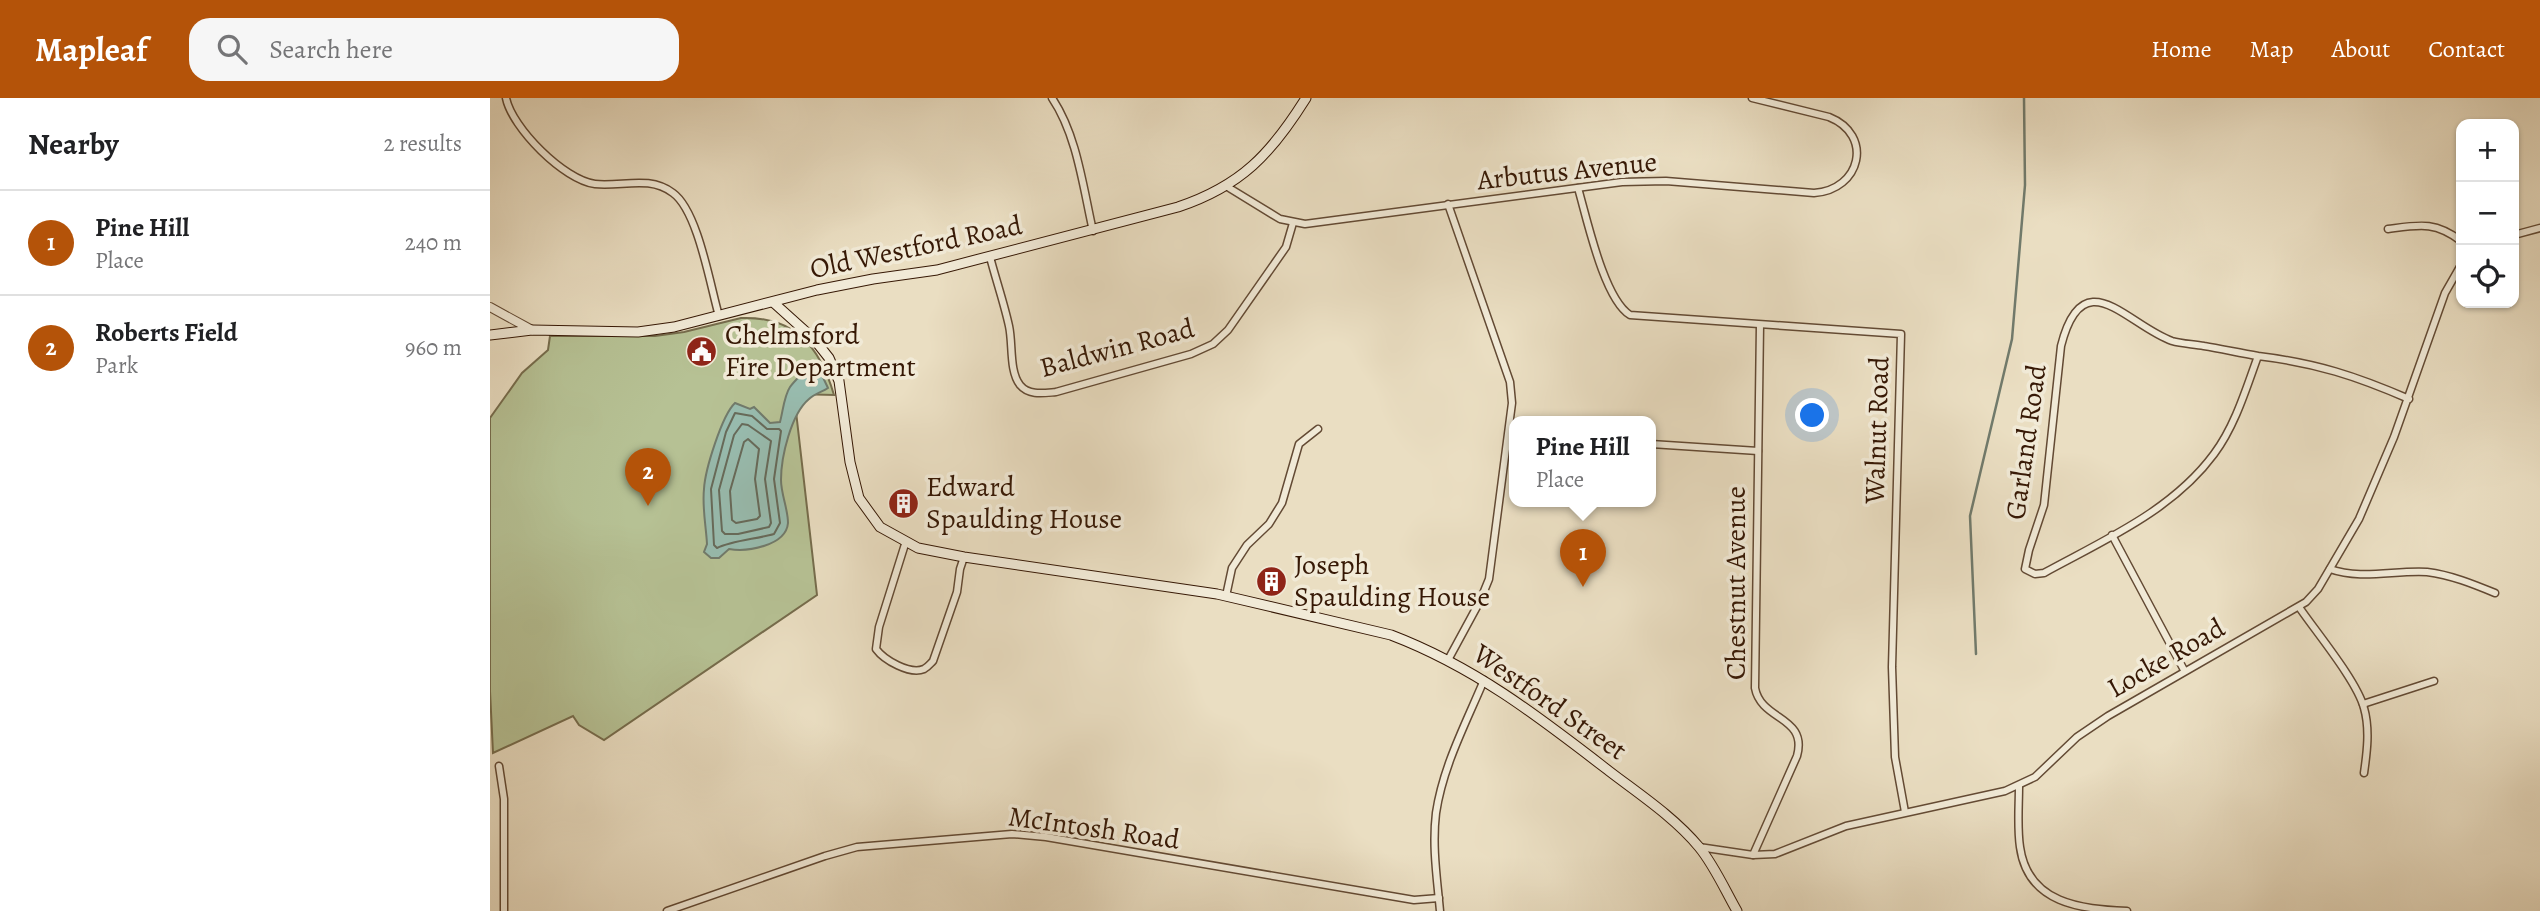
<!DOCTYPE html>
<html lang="en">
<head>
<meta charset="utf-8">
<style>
  :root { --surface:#fff; --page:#f6f6f6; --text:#202124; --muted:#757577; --line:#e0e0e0; --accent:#b45309 }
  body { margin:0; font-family:Alegreya,serif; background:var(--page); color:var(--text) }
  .controls { position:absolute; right:21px; top:21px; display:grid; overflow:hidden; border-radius:14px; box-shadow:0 2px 5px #0004 }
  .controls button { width:63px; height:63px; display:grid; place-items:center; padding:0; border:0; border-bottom:2px solid var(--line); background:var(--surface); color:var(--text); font:35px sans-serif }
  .you { position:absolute; left:1323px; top:318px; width:24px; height:24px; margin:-18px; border:5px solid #fff; border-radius:50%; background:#1a73e8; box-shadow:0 0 0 10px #1a73e833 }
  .badge { display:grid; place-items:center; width:46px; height:46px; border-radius:50%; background:var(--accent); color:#fff; font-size:23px; font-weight:700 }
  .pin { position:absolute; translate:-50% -58px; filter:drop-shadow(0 2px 4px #0008) }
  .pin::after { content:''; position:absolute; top:37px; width:24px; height:21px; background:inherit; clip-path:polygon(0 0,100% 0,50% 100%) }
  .popup { position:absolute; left:1019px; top:318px; width:147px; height:91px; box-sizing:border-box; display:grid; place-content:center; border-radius:14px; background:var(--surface); filter:drop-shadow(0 2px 5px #0005); font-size:23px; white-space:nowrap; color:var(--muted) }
  .popup b { font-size:26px; color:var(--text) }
  .popup::after { content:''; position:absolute; left:50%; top:100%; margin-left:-14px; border:14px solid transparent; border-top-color:var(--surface) }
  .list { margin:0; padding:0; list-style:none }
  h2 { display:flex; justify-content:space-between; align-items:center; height:91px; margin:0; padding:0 28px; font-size:30px }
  h2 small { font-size:23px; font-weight:400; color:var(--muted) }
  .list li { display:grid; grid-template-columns:46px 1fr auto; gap:21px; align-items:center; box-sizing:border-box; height:105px; padding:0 28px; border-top:2px solid var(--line) }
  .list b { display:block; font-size:26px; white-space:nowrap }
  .list p { margin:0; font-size:23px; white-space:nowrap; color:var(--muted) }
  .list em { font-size:23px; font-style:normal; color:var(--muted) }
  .icon { flex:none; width:38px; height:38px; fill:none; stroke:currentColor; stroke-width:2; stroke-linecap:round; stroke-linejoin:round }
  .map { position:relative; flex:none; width:2050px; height:813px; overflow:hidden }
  header { display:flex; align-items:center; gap:42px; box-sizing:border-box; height:98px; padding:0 35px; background:var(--accent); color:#fff }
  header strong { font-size:33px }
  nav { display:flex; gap:38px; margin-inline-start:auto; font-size:24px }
  .search { width:490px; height:63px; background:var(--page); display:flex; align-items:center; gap:18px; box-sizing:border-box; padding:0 24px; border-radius:21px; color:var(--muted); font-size:26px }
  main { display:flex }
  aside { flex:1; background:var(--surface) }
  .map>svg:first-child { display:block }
</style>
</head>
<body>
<header>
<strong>Mapleaf</strong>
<div class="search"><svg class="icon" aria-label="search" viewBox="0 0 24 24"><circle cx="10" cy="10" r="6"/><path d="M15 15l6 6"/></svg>Search here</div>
<nav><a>Home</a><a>Map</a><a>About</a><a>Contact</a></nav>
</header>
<main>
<aside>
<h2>Nearby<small>2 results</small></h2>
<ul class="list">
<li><span class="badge">1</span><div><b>Pine Hill</b><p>Place</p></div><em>240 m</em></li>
<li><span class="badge">2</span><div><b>Roberts Field</b><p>Park</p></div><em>960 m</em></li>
</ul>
</aside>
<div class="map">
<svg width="2050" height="813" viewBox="0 0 2050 813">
  <rect width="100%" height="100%" fill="#eadec2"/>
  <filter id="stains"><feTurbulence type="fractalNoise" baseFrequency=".00286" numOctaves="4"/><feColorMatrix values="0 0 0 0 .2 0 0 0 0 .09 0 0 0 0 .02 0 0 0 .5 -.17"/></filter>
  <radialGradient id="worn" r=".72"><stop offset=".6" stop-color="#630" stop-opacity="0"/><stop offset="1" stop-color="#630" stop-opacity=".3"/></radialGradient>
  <path fill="#b6c194" stroke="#766c4c" stroke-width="2" d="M 251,220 C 305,218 330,249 344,297 L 304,296 L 327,497 L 114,642 L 89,627 L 83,618 L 3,655 L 0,593 L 0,320 L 32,275 L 58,252 L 60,238 L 165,238 L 194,234 Z"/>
  <path fill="#98bcaf" stroke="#717a6b" stroke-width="2" d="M 320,267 L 329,271 L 338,290 C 332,294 324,296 319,301 C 301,316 291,359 291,382 C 291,396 298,411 298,425 C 296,448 257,454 239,451 L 229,460 L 221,460 L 214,454 L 217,446 C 216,428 212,409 214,391 C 215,372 232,317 245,305 L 260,311 L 264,309 L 280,325 L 290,324 C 293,313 294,298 300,289 C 304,283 315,273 320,267 Z"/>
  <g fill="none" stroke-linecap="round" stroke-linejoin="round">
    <g stroke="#676a5a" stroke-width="2">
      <path d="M 245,315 L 262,318 L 277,331 L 289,331 L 291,333 L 284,381 L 290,425 L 284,436 C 266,441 241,443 227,450 L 224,447 L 221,391 L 236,334 Z"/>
      <path d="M 252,326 L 258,327 L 281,343 L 275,381 L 281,425 L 279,429 L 248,436 L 235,436 L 232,433 L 229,392 L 244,337 Z"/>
      <path d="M 258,341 L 269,351 L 265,381 L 270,418 L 267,421 L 246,425 L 242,422 L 240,393 L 254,344 Z"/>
    </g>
    <path stroke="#717a6b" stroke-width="2.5" d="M 1486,556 L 1480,418 L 1522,241 L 1535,87 L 1534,0"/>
    <defs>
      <g id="minor">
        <path d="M 16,0 C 22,30 74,82 105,86 C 132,89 159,77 183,95 C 208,113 220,187 229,218"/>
        <path d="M 562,0 C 587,37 593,89 603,133"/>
        <path d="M 736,88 L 790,121 L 815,126 L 1132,84 L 1176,83 L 1324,95 C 1371,92 1384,37 1339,19 L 1262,0"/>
        <path d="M 1088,90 C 1097,121 1114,201 1140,217 L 1411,236 L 1402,569 L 1405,659 L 1415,714"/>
        <path d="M 958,106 L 1020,284 L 1022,305 L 999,481 L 990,503 L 958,562"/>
        <path d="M 1898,131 C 1929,127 1945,123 1971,143"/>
        <path d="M 2024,137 L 2050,130"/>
        <path d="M 500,159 C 506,182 514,205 519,228 C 523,246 519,273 530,287 C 539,298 554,295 566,294 L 701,256 L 723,246 L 738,232 L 796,149 L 803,125"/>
        <path d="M 1768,258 C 1750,255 1732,251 1714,248 C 1704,246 1692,246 1682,243 C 1637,227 1593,161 1571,248 L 1554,407 L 1539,452 L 1535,471 L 1545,476 L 1554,475 C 1614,442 1682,413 1724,356 C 1745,328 1756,291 1768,258 C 1826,265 1866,278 1919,301"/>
        <path d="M 1161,346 L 1268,353"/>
        <path d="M 1622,437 L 1694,572"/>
        <path d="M 416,443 L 389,529 L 386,551 C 394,562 420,577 434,571 C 438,569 440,566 443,563 L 467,494 L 470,471 L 474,459"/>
        <path d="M 1840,471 C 1871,482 1905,472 1937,474 C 1961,477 1983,486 2005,495"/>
        <path d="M 736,498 L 742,470 L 757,447 L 779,426 L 792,405 L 809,346 L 828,331"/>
        <path d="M 1809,509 C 1826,534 1867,583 1874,610 C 1880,631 1877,654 1874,675"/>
        <path d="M 1873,606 L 1944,583"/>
        <path d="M 9,668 L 14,701 L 14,813"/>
        <path d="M 1529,688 C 1529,708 1527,729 1530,749 C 1538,806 1591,811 1637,813"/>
        <path d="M 1209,749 L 1263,757 L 1285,756 L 1356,728 L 1515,693 L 1545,679 L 1587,639 L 1618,618 L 1816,504 L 1828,491 L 1869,421 L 1904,339 L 1955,195 L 1971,167"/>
        <path d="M 1263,757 L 1307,658 C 1318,618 1271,623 1265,590 L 1270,227"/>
        <path d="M 177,813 L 335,758 L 367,749 L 522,736 L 556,739 L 924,802 L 949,800"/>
        <path d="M 950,813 C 947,780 942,748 946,715 C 953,668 976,625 994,582"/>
      </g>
      <path id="tertiary" d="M 0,209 L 42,232"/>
      <g id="secondary">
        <path d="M 284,205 L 324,241 L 339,260 L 349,283 L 360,364 L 369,400 L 390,429 L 428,450 L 474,459 L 727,496 L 901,537 C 985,569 1049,619 1119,673 C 1149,696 1184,719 1209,749 C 1224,767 1235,792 1247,813"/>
        <path d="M 0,237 L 42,232 L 148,234 L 184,229 L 327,192 L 383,181 L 447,172 L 688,109 C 751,88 781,56 816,0"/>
      </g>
    </defs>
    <use href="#minor" stroke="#634a34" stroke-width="9"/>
    <use href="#tertiary" stroke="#634a34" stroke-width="10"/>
    <use href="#secondary" stroke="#361805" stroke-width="11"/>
    <use href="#minor" stroke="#f1ead7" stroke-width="6"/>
    <use href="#tertiary" stroke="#f1ead7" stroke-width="8"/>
    <use href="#secondary" stroke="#f1ead7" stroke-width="9"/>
  </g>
  <defs>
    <symbol id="civic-disc" viewBox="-11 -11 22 22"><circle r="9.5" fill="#8f2418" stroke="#f1ead7"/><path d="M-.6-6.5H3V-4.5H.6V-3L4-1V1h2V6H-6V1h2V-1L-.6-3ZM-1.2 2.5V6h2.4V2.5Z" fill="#fff"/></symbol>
    <symbol id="building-disc" viewBox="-11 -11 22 22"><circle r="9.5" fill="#8f2418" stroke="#f1ead7"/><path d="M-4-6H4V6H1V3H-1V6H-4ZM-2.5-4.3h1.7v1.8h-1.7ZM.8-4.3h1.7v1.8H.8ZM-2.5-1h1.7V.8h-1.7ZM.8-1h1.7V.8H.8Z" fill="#fff"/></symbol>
  </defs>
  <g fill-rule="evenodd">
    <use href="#civic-disc" x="194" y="236" width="35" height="35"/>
    <use href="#building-disc" x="396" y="388" width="35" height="35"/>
    <use href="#building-disc" x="764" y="466" width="35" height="35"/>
  </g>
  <g text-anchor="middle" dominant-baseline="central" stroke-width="7" stroke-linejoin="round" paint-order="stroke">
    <g font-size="28" fill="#361805" stroke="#f1ead7">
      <text transform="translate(1077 73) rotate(-6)">Arbutus Avenue</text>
      <text transform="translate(426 149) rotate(-12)">Old Westford Road</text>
      <text transform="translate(627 250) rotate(-15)">Baldwin Road</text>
      <text transform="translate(1387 332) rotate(-88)">Walnut Road</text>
      <text transform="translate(1536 344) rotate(-82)">Garland Road</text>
      <text transform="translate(1246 485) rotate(-90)">Chestnut Avenue</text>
      <text transform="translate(1676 560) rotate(-30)">Locke Road</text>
      <text transform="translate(1060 604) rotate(35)">Westford Street</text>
      <text transform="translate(604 730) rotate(8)">McIntosh Road</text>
    </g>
    <g font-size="28" fill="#361805" stroke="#f1ead7" text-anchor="start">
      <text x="235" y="237">Chelmsford<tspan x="235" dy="32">Fire Department</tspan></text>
      <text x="436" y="389">Edward<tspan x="436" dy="32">Spaulding House</tspan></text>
      <text x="804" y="467">Joseph<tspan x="804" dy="32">Spaulding House</tspan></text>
    </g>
  </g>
  <rect width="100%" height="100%" filter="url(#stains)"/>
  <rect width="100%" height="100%" fill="url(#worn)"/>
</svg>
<div class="controls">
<button>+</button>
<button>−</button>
<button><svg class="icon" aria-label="locate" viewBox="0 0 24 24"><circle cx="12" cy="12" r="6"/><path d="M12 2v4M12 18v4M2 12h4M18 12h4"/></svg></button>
</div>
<div class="you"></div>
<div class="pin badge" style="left:1093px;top:489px">1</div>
<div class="popup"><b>Pine Hill</b>Place</div>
<div class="pin badge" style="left:158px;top:408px">2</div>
</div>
</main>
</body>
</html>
